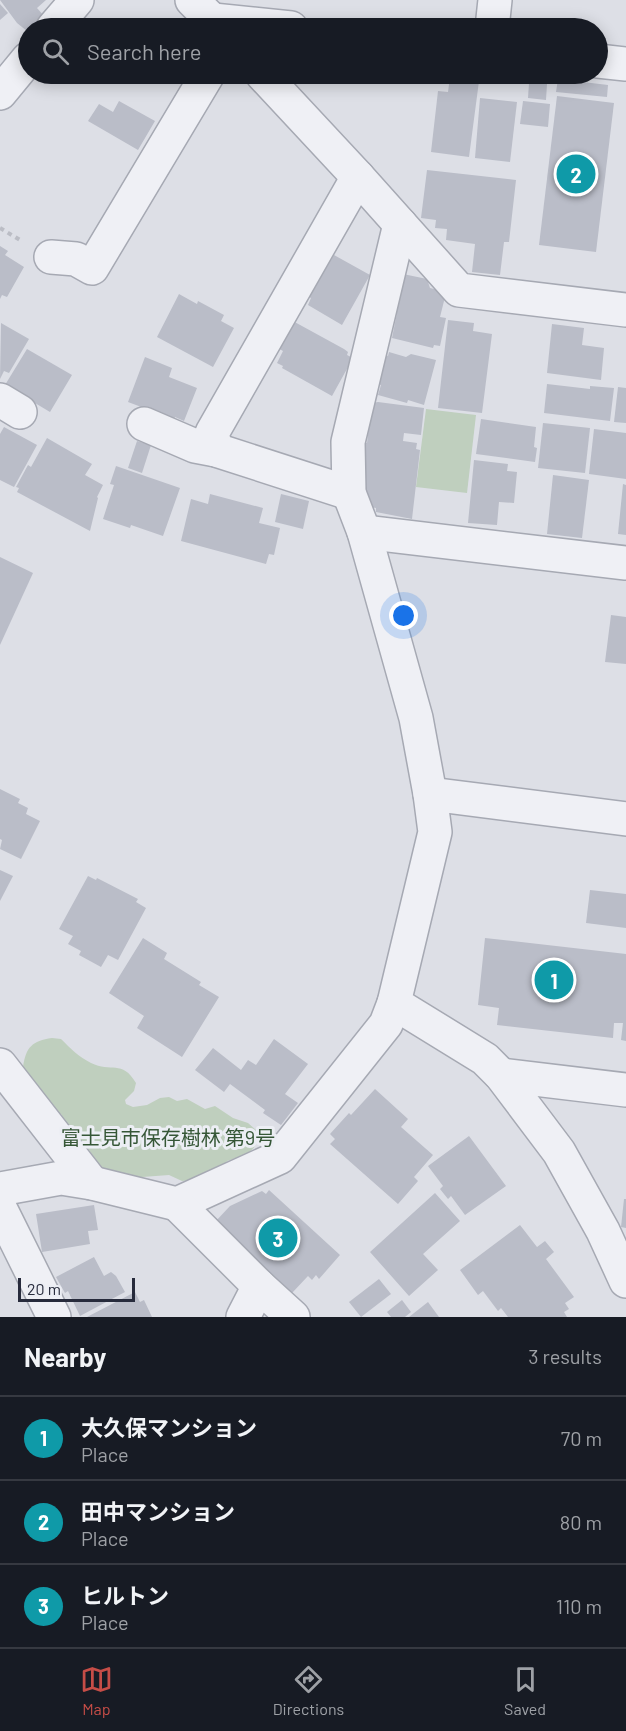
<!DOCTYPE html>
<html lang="en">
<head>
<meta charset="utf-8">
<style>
  :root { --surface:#171b24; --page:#242831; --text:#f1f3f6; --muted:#9ea1a6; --line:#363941; --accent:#c64d47 }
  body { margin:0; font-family:Barlow,"Noto Sans JP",sans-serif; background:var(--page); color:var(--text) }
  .scale { position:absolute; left:18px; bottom:15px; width:117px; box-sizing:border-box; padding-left:6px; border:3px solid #272b3c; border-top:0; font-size:16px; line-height:21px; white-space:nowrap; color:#272b3c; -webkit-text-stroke:4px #eceef4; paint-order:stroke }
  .you { position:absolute; left:404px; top:616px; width:21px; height:21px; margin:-15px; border:4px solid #fff; border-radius:50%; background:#1a73e8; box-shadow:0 0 0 9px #1a73e833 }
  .badge { display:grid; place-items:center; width:39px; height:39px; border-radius:50%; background:var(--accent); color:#fff; font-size:20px; font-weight:700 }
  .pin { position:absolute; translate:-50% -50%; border:3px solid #fff; box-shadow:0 2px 6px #0006 }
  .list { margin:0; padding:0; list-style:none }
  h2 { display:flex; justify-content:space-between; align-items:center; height:78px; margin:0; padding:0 24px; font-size:26px }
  h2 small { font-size:20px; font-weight:400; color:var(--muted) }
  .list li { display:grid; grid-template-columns:39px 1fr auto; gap:18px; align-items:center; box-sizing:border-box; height:84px; padding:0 24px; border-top:2px solid var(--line) }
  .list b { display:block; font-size:22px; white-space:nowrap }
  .list p { margin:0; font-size:20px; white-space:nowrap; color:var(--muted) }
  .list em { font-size:20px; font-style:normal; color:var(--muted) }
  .icon { flex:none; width:33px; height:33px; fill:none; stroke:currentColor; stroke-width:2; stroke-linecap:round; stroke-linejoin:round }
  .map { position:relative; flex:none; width:626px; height:1317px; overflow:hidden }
  .search { position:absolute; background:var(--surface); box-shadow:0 3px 15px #0003; left:18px; right:18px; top:18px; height:66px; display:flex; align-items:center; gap:15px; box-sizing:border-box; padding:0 21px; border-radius:33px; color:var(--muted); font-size:22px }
  .sheet { height:330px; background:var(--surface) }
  nav { display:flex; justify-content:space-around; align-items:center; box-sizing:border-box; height:84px; border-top:2px solid var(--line); background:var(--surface); font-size:16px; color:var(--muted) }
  nav a { display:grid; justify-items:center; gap:3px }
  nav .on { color:var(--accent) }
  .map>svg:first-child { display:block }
</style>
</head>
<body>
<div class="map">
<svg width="626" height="1317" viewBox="0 0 626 1317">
  <rect width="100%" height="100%" fill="#dddfe6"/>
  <g fill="#bfcfbe">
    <path d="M 426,409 L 476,415 L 467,493 L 416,487 Z"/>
    <path d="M 52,1038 L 61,1039 C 70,1048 79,1057 91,1063 C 111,1073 122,1059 136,1083 L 134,1091 L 125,1100 L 126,1104 L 133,1107 L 147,1105 L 160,1098 L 169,1097 L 177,1101 L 187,1099 L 205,1109 L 215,1106 L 233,1118 L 248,1123 L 257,1131 C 260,1153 243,1155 227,1161 L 223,1168 L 202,1174 L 192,1180 L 182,1181 L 169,1175 L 129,1178 L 100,1167 L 89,1150 L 76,1139 L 61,1114 L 53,1113 L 23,1067 C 26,1047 32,1041 52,1038 Z"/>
  </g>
  <g fill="#babdc8">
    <path d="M 0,0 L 46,0 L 37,8 L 44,16 L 27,31 L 17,23 Z"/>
    <path d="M 0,4 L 8,13 L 0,20 Z"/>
    <path d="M 450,77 L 479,81 L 469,157 L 431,152 L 438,91 L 448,92 Z"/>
    <path d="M 558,79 L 608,85 L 607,97 L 556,92 Z"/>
    <path d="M 529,83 L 547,84 L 546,100 L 528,98 Z"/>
    <path d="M 557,96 L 614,103 L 596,252 L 539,245 Z"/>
    <path d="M 480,98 L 517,102 L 510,162 L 475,158 Z"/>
    <path d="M 119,101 L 155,121 L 138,150 L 88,121 L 99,104 L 113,112 Z"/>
    <path d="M 523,101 L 550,104 L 548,127 L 520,124 Z"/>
    <path d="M 427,170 L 516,180 L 509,242 L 504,242 L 500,275 L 472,272 L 475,244 L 446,240 L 447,229 L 435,228 L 436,220 L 421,218 Z"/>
    <path d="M 0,246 L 8,251 L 5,255 L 24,267 L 7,297 L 2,295 L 0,299 Z"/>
    <path d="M 334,255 L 370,275 L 342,325 L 308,305 L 311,298 L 307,296 L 317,278 L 319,280 Z"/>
    <path d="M 403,274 L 427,279 L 430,288 L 442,291 L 441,296 L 445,297 L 440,317 L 446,318 L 440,346 L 434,345 L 433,348 L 392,338 L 397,313 L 394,313 Z"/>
    <path d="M 179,294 L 197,304 L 198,301 L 224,315 L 221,321 L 234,328 L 213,367 L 157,337 Z"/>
    <path d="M 291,320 L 344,349 L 348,352 L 347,355 L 353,358 L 332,396 L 282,368 L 283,366 L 277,363 L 283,351 L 276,347 Z"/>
    <path d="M 448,320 L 474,323 L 473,331 L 492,334 L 482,413 L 438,408 Z"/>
    <path d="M 1,323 L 29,339 L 9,373 L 4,371 L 0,379 Z"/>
    <path d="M 552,324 L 584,328 L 582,345 L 604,348 L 601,380 L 547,373 Z"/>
    <path d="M 27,349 L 72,375 L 50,412 L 5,385 Z"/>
    <path d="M 389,352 L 406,357 L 411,354 L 436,360 L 424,405 L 408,400 L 407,403 L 378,395 L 381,385 L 376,384 L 384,354 L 388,356 Z"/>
    <path d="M 145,357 L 172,368 L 169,377 L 197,388 L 184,421 L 175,417 L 173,422 L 152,411 L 128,402 Z"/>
    <path d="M 547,384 L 590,389 L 590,386 L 614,388 L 610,421 L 544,413 Z"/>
    <path d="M 618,387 L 626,388 L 626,423 L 614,422 Z"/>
    <path d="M 378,402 L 424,408 L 421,435 L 404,433 L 403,441 L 417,443 L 416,449 L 420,450 L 412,519 L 376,512 L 376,508 L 370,507 L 371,501 L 365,500 L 363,491 L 364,442 L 367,443 L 372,403 Z"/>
    <path d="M 481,419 L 536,427 L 534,447 L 537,448 L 535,462 L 476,454 Z"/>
    <path d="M 543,423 L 590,428 L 585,473 L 538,468 Z"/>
    <path d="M 4,427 L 37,445 L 14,487 L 0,480 L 0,434 Z"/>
    <path d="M 594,429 L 626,433 L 626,479 L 589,474 Z"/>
    <path d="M 47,438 L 92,464 L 85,475 L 103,485 L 97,497 L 98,498 L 90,531 L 17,492 L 19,488 L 16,487 L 28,465 L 31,467 Z"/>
    <path d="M 137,441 L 151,445 L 142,473 L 128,468 Z"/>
    <path d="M 474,460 L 508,464 L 507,471 L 517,472 L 514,503 L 499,502 L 497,525 L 468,523 Z"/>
    <path d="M 116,466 L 180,488 L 163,536 L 131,525 L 130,528 L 103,519 L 114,485 L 110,484 Z"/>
    <path d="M 553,475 L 589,480 L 582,538 L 547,534 Z"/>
    <path d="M 623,484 L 626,485 L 626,535 L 618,534 Z"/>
    <path d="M 210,494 L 263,508 L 259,523 L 280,528 L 274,555 L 269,554 L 266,564 L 181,541 L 191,499 L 208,504 Z"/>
    <path d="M 281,494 L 309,501 L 303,529 L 275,522 Z"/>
    <path d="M 0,557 L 33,573 L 0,645 Z"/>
    <path d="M 611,615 L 626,617 L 626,664 L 605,662 Z"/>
    <path d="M 0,789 L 20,799 L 18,803 L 28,808 L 26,814 L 40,821 L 21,859 L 0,849 L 2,840 L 0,839 Z"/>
    <path d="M 0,870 L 13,876 L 0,901 Z"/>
    <path d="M 88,876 L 96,880 L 97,878 L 138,899 L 136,902 L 146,908 L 118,960 L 108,955 L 101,967 L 79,955 L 81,951 L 68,944 L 73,936 L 59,929 Z"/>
    <path d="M 590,890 L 626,894 L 626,928 L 586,923 Z"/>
    <path d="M 143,938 L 167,953 L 164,959 L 201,982 L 199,985 L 219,997 L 182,1057 L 137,1028 L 144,1016 L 109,993 Z"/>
    <path d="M 485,938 L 626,954 L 626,1041 L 621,1040 L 623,1023 L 614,1023 L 613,1038 L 497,1025 L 499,1008 L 478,1005 Z"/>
    <path d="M 274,1039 L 308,1064 L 285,1094 L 298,1103 L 281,1125 L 263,1113 L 265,1110 L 230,1084 L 224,1092 L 195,1070 L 213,1048 L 241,1070 L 248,1060 L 256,1065 Z"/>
    <path d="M 375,1089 L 408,1119 L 401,1127 L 433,1155 L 414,1177 L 418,1181 L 398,1204 L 330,1144 L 335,1139 L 330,1134 L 349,1113 L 351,1115 Z"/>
    <path d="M 469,1136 L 506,1186 L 465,1215 L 451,1196 L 448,1199 L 440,1189 L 443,1186 L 428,1166 Z"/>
    <path d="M 269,1190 L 340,1255 L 319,1279 L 316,1275 L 312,1280 L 308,1276 L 292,1293 L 215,1222 L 230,1206 L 262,1191 L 266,1194 Z"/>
    <path d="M 435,1193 L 460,1221 L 423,1254 L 438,1270 L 409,1296 L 370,1252 Z"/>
    <path d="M 624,1199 L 626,1199 L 626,1228 L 621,1227 Z"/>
    <path d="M 94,1205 L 98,1230 L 88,1231 L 90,1244 L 42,1252 L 36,1214 Z"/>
    <path d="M 520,1225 L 537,1247 L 545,1241 L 554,1252 L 546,1259 L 574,1297 L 565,1303 L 569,1309 L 564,1312 L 567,1317 L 508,1317 L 501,1308 L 498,1311 L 483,1291 L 478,1295 L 460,1270 Z"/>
    <path d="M 94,1257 L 104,1276 L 111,1272 L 116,1276 L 125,1292 L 80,1316 L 68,1291 L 65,1293 L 56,1277 Z"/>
    <path d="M 379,1279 L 391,1294 L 361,1317 L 349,1302 Z"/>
    <path d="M 135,1292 L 140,1302 L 144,1300 L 152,1317 L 87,1317 Z"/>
    <path d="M 402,1300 L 411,1312 L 405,1317 L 391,1317 L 387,1312 Z"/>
    <path d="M 428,1302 L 439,1317 L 409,1317 Z"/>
  </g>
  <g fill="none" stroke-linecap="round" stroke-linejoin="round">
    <defs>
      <g id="minor">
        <path d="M 192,0 L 220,28"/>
        <path d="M 53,28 L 77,0"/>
        <path d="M 492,28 L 495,0"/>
        <path d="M 262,74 L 358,177 L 459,290 L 626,310"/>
        <path d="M 0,93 L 28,59"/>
        <path d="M 400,224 L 348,442 L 349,493 L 364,532 L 416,718 L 430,794 L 435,832 L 394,1003 L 485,1059 L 501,1075 L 559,1152 L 603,1231 L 626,1281"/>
        <path d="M 51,257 L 76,259 L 92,268 L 208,74"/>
        <path d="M 0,400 L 20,412"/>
        <path d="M 144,424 L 195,446 L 216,450 L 349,493"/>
        <path d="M 216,450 L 212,433 L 358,177"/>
        <path d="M 364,532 L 626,563"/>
        <path d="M 430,794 L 626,819"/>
        <path d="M 0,1065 L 92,1183"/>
        <path d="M 501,1075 L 626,1090"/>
        <path d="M 0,1189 L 61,1178 L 92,1183 L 177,1204 L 280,1157 L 386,1024 L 394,1003"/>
        <path d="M 177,1204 L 259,1286 L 293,1317"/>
        <path d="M 0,1208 L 54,1317"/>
        <path d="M 243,1317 L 259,1286"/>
      </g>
      <g id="tertiary">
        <path d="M 213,20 L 291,28"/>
        <path d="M 598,61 L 626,64"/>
      </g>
    </defs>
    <use href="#minor" stroke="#a6a9b3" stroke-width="36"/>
    <use href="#tertiary" stroke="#a6a9b3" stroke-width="36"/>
    <path stroke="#bbbdc5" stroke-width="4" stroke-dasharray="4.5 4.5" stroke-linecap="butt" d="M 0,228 L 20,240"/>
    <use href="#minor" stroke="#eff0f5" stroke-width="33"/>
    <use href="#tertiary" stroke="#eff0f5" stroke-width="33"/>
  </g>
  <g text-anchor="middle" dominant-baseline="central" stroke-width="6" stroke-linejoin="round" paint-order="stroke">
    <g font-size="20" fill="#355636" stroke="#eceef4">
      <text x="168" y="1137">富士見市保存樹林 第9号</text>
    </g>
  </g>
</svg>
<div class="scale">20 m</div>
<div class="you"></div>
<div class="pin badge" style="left:554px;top:980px;background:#0f9aa8">1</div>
<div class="pin badge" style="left:576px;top:174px;background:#0f9aa8">2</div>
<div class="pin badge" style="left:278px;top:1238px;background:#0f9aa8">3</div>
<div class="search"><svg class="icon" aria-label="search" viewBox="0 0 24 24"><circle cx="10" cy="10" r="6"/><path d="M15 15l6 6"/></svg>Search here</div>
</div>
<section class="sheet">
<h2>Nearby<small>3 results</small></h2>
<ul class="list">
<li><span class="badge" style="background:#0f9aa8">1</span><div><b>大久保マンション</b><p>Place</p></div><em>70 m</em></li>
<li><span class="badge" style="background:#0f9aa8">2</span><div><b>田中マンション</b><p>Place</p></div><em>80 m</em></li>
<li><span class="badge" style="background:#0f9aa8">3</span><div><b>ヒルトン</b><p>Place</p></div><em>110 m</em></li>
</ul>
</section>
<nav>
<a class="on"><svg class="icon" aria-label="map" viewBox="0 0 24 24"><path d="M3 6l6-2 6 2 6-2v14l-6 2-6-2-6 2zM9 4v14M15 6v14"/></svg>Map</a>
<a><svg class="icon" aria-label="directions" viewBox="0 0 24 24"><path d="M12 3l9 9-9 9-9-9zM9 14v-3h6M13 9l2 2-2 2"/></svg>Directions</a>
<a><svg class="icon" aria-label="saved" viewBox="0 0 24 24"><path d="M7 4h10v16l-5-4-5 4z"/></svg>Saved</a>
</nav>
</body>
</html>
